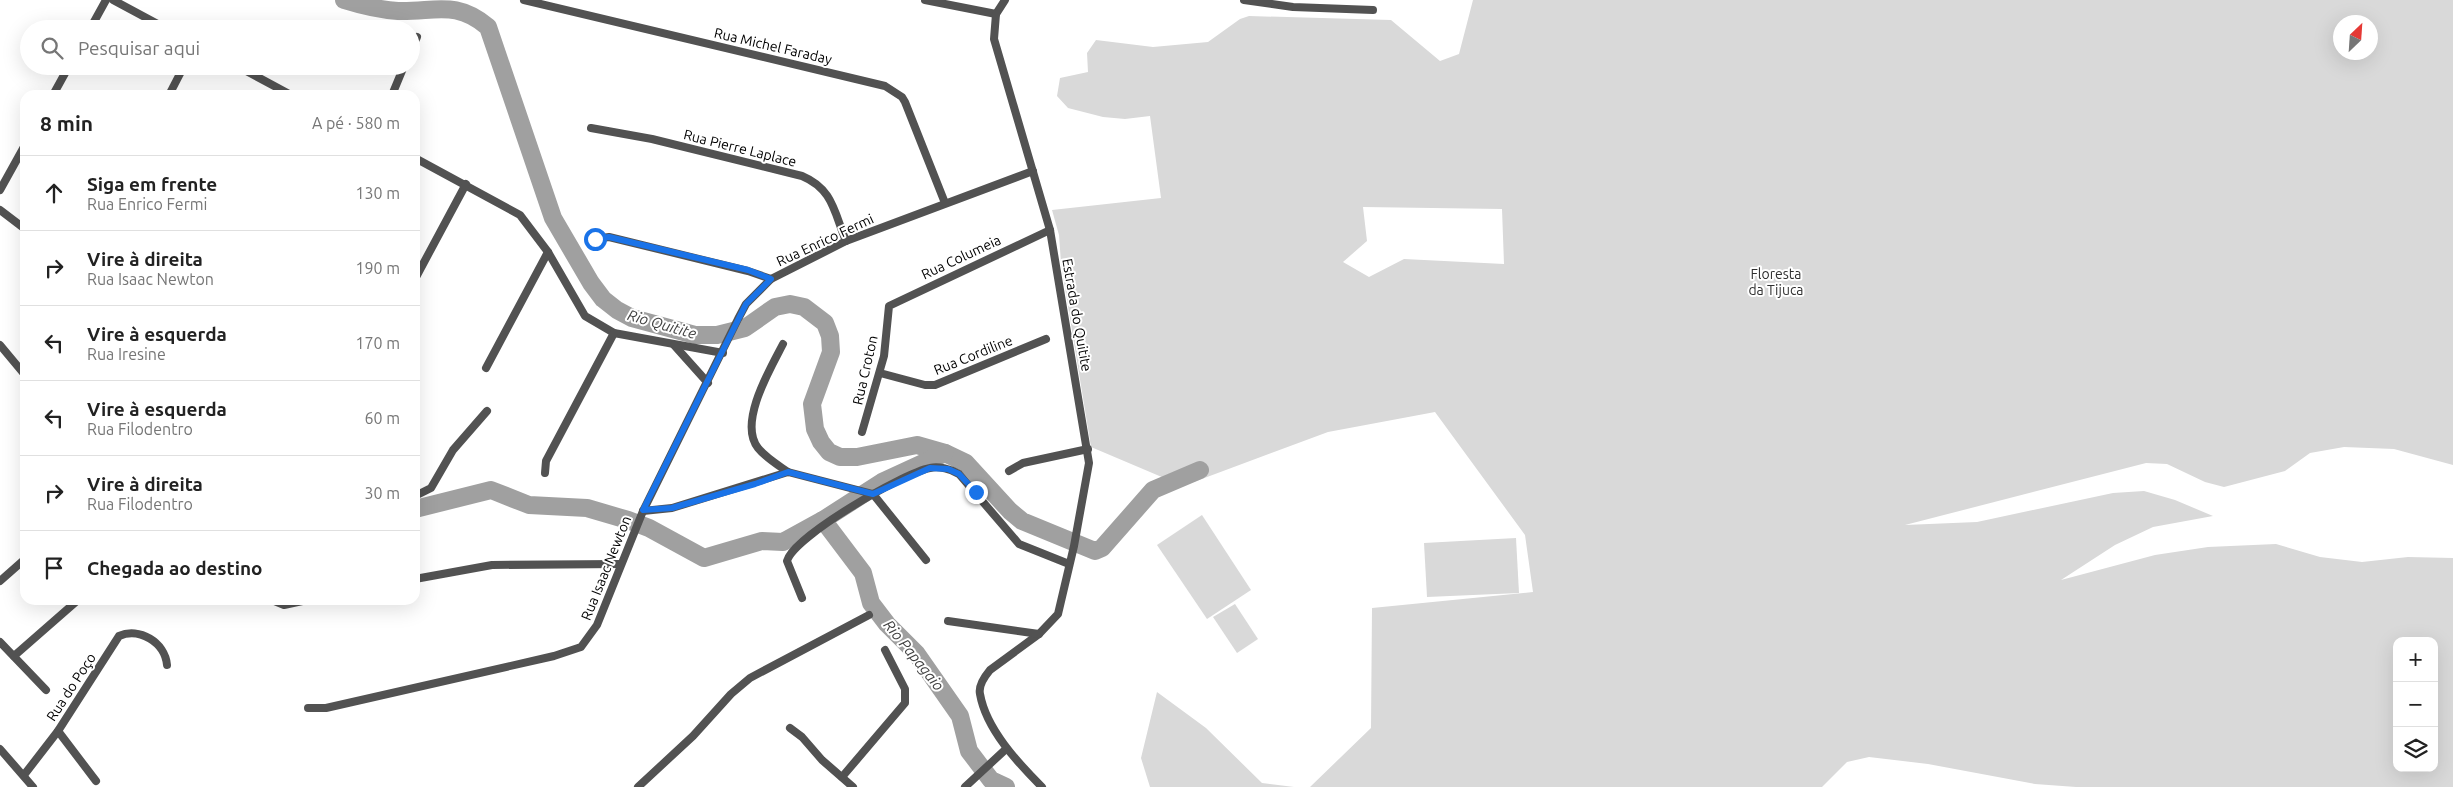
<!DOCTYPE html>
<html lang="pt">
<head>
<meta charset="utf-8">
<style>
  :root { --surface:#fff; --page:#f6f6f6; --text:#222; --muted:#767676; --line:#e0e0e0 }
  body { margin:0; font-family:Ubuntu,sans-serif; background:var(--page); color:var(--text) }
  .controls { position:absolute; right:15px; bottom:15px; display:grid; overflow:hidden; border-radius:10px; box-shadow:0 5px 20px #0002 }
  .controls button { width:45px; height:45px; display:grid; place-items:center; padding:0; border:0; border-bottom:1px solid var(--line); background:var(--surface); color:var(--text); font:25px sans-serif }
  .compass { position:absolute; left:2333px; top:15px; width:45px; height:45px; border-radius:50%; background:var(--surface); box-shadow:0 5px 20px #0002; rotate:25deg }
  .stop { position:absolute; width:15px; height:15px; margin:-11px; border:4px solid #1a73e8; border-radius:50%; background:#fff }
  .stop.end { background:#1a73e8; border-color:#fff; box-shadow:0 1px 5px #0008 }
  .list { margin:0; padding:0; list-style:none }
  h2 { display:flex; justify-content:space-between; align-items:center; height:65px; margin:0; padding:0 20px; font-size:21px }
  h2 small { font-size:16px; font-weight:400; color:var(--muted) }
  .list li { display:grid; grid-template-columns:32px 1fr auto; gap:15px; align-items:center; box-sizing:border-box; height:75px; padding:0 20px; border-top:1px solid var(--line) }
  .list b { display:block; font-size:19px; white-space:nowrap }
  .list p { margin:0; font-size:16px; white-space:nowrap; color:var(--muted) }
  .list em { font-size:16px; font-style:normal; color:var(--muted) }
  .icon { flex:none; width:28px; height:28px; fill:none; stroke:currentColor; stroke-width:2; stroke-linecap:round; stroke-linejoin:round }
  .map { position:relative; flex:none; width:2453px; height:787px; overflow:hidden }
  .search { position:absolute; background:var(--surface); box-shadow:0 5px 20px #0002; left:20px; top:20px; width:400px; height:55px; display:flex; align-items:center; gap:12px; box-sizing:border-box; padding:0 18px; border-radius:28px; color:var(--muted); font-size:19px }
  .panel { position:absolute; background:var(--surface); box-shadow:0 5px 20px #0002; left:20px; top:90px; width:400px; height:515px; border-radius:15px }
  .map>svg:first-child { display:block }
</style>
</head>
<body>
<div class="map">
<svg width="2453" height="787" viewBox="0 0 2453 787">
  <rect width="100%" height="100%" fill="#fff"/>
  <g fill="#d9d9d9" fill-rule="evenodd">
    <path d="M 1473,0 L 2453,0 L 2453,465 L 2394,449 L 2344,447 L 2310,453 L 2285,471 L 2224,487 L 2205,482 L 2167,464 L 2146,463 L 1905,525 L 1977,522 L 2113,493 L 2144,491 L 2175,500 L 2213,516 L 2153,527 L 2115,545 L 2061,580 L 2155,555 L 2208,547 L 2276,544 L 2320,557 L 2362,562 L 2408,557 L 2453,558 L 2453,787 L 2076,787 L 2035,784 L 1928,764 L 1869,757 L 1847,762 L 1822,787 L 1310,787 L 1371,728 L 1372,608 L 1533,592 L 1525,535 L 1435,412 L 1328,432 L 1183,486 L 1091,447 L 1061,263 L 1059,235 L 1052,210 L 1161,198 L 1150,116 L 1125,119 L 1103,117 L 1068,108 L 1057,96 L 1060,78 L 1088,72 L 1087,53 L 1096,40 L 1153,47 L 1208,42 L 1240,19 L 1249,16 L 1391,20 L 1440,61 L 1459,54 ZM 2340,22 L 2370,22 L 2370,52 L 2340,52 ZM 1363,207 L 1502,209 L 1504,264 L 1404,259 L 1369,277 L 1343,262 L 1367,241 ZM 2397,641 L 2434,641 L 2434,768 L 2397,768 Z"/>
    <path d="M 1202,515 L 1251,590 L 1207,619 L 1157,545 Z"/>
    <path d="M 1516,538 L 1519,593 L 1427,597 L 1424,543 Z"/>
    <path d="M 1235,604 L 1258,639 L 1237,653 L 1213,617 Z"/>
    <path d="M 1157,692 L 1206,728 L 1262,783 L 1294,787 L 1150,787 L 1141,758 Z"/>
  </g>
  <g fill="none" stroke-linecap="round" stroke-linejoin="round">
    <g stroke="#a0a0a0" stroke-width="18">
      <path d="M 344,0 C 360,5 381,10 398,11 C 436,12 456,0 488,27 L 553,218 L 591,283 L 603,299 L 617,310 L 632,318 L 695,335 L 717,335 L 745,328 L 775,307 L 790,304 L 804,307 L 825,323 L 830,336 L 831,352 L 812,404 L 815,429 L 821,442 L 829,452 L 840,457 L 857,457 L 917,445 L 945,453 L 966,463 L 1010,511 L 1022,521 L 1095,551 L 1102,548 L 1153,490 L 1200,470"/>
      <path d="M 415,509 L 491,490 L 529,505 L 587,508 L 628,520 L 649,528 L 704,558 L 762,541 L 783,542 L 823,520 L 882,482 L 945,453"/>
      <path d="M 823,520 L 863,573 L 871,603 L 887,624 L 916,653 L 960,716 L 969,751 L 991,780 L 1006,787"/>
    </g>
    <g stroke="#525252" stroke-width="8">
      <path d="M 113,0 L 167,29"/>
      <path d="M 524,0 L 885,86 L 902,97 L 905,102 L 945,203"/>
      <path d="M 925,0 L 996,14"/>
      <path d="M 1005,0 L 996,14 L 994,39 L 1050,230 L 1089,463 L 1074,546 L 1058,614 L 1039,634 L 990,670 C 985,676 978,685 980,694 C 986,729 1018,763 1042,787"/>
      <path d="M 1244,0 L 1293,7 L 1373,10"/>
      <path d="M 90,29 L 106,0"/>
      <path d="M 411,50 L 417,37"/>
      <path d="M 237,66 L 291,95"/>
      <path d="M 53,95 L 69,66"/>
      <path d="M 169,95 L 184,66"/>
      <path d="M 392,95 L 404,66"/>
      <path d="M 591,128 L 652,139 L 802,176 C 833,189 834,212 846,241"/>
      <path d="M 415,158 L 520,215 L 548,252 L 585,316 L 614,333 L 723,353"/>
      <path d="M 0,190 L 25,145"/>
      <path d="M 0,210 L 25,229"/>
      <path d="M 595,239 L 609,237 L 748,271 L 771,279 L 846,241 L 1033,171"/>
      <path d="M 415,279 L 466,184"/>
      <path d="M 783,344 C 770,369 738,423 758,448 C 766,458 778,465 788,472"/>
      <path d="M 0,345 L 25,375"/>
      <path d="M 674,345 L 708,383"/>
      <path d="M 486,368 L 548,252"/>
      <path d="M 880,373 L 925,385 L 935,385 L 1046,339"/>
      <path d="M 862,432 L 884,356 L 889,306 L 1050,230"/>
      <path d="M 1009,471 L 1023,463 L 1088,449"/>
      <path d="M 545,473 L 546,461 L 614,333"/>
      <path d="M 873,494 L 926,560"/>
      <path d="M 415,496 L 431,488 L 453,450 L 487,411"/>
      <path d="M 643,511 L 672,508 L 788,472 L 873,494"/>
      <path d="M 415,579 L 492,565 L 620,564"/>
      <path d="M 0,581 L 25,559"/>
      <path d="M 802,598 L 787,561 C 793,537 903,473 930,468 C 939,466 951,469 959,474 L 1019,544 L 1069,564"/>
      <path d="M 242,600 L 242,601"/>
      <path d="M 272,600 L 284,605 L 307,600"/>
      <path d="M 948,621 L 1039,634"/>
      <path d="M 0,642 L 46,690"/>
      <path d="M 14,656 L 78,600"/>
      <path d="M 308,708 L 326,708 L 554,656 L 581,647 L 597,625 L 643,511 L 738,319 L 746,304 L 771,279"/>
      <path d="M 790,728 L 802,737 L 822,760 L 853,787"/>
      <path d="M 58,731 L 96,781"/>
      <path d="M 0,749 L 33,787"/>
      <path d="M 24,775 L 58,731 L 119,636 C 139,627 165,642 167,665"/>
      <path d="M 842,777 L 905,703 L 905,689 L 885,650"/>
      <path d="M 638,787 L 693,736 L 731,694 L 750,678 L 869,615"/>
      <path d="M 965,787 L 1006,749"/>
    </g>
  </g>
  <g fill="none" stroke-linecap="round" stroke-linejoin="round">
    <path stroke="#1a73e8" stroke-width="6" d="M 595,239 L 609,237 L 748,270 L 771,279 L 746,304 L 643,510 L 672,508 L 755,484 L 788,472 L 873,494 L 930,468 L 948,469 L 959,474 L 976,492"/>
  </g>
  <g text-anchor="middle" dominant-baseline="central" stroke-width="4" stroke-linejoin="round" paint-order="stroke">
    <g font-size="14" fill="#000" stroke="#fff">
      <text transform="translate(773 46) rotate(13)">Rua Michel Faraday</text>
      <text transform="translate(740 148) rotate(14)">Rua Pierre Laplace</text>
      <text transform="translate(825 240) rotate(-25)">Rua Enrico Fermi</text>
      <text transform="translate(961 257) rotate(-25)">Rua Columeia</text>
      <text transform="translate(1077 315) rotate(80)">Estrada do Quitite</text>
      <text transform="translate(973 355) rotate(-22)">Rua Cordiline</text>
      <text transform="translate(865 370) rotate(-77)">Rua Croton</text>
      <text transform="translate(606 568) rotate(-68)">Rua Isaac Newton</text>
      <text transform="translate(71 687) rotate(-57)">Rua do Poço</text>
    </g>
    <g font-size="14" fill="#303030" stroke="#fff">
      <text x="1776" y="274">Floresta<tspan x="1776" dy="16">da Tijuca</tspan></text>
    </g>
    <g font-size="15" font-style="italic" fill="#414141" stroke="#fff">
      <text transform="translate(662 324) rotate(16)">Rio Quitite</text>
      <text transform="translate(914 655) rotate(51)">Rio Papagaio</text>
    </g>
  </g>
</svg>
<div class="controls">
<button>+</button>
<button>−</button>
<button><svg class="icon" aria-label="layers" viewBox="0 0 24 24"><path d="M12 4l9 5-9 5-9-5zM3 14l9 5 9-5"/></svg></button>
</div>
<svg class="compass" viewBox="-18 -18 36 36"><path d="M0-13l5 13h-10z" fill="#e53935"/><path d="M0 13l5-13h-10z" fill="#767676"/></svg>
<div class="stop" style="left:595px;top:239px"></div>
<div class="stop end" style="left:976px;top:492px"></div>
<div class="search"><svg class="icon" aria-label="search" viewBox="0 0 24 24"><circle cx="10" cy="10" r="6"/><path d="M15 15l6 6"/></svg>Pesquisar aqui</div>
<section class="panel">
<h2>8 min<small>A pé · 580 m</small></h2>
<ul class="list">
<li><svg class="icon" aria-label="ahead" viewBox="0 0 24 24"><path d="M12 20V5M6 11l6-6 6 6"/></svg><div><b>Siga em frente</b><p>Rua Enrico Fermi</p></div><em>130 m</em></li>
<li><svg class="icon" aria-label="right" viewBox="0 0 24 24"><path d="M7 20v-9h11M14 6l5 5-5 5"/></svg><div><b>Vire à direita</b><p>Rua Isaac Newton</p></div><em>190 m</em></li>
<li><svg class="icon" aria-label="left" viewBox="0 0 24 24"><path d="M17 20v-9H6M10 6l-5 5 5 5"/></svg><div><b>Vire à esquerda</b><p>Rua Iresine</p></div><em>170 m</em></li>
<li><svg class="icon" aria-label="left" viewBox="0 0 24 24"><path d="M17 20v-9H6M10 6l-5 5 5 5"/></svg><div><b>Vire à esquerda</b><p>Rua Filodentro</p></div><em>60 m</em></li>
<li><svg class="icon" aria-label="right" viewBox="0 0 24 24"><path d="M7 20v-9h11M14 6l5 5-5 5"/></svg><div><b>Vire à direita</b><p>Rua Filodentro</p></div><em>30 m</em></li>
<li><svg class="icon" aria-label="arrive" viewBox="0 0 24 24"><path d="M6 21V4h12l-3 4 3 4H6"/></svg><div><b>Chegada ao destino</b></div></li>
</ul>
</section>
</div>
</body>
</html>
